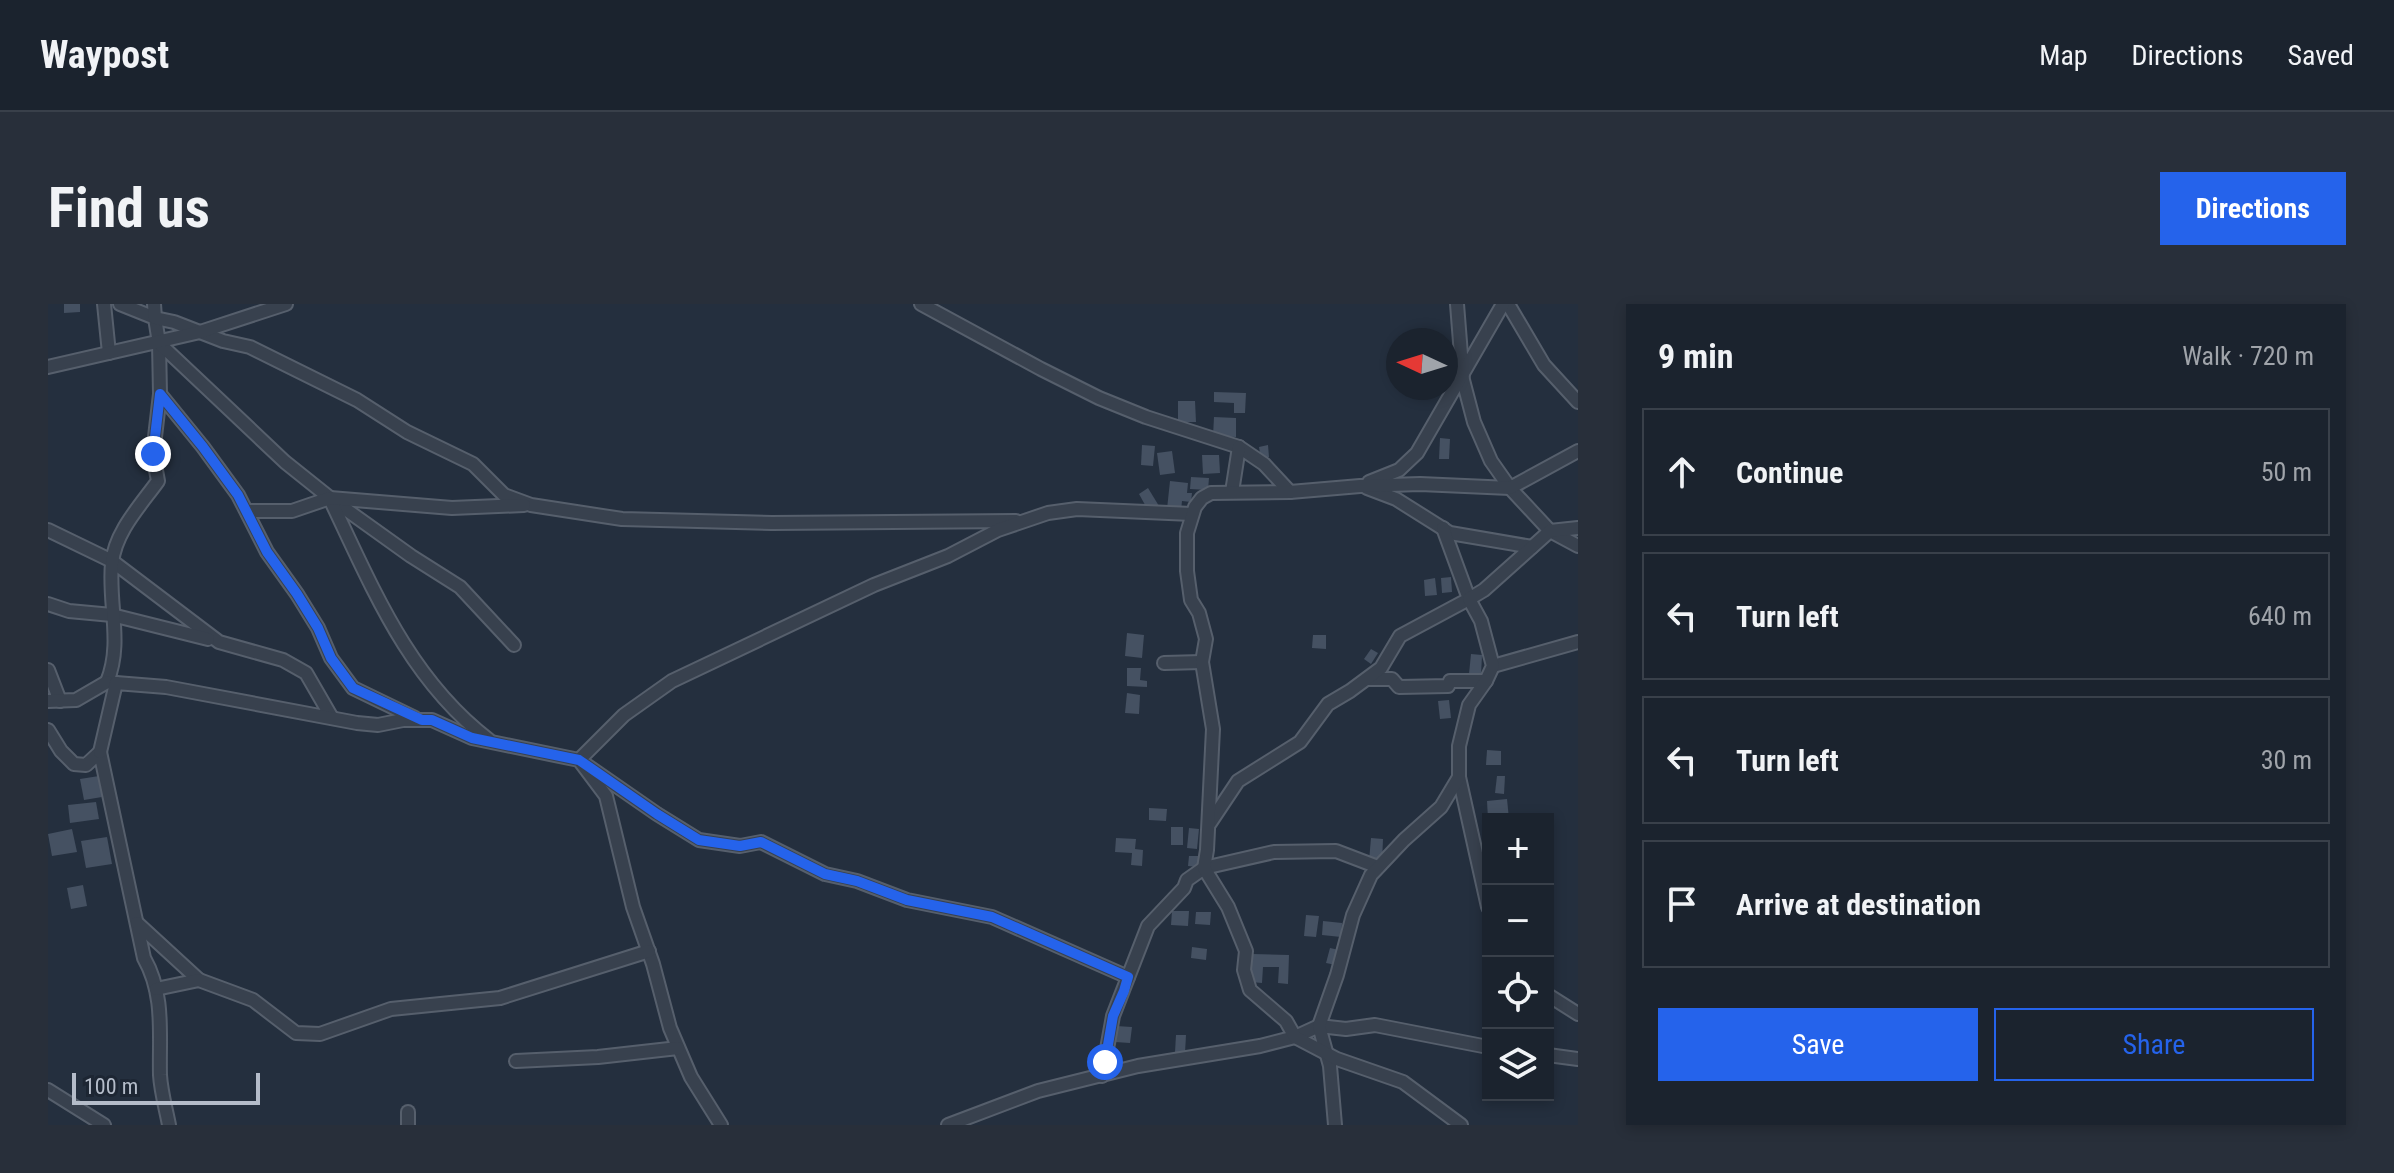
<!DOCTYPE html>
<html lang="en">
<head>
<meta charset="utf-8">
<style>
  :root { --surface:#1b232e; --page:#282f3a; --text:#f1f3f6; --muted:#a0a4aa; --line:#39404a; --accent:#2563eb }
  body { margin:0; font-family:"Roboto Condensed",sans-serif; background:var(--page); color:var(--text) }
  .controls { position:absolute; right:24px; bottom:24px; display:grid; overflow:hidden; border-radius:0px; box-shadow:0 4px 12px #0003 }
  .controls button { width:72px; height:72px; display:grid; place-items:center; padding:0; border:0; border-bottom:2px solid var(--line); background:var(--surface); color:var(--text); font:40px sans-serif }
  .compass { position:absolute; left:1338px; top:24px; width:72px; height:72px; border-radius:50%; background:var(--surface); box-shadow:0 4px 12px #0003; rotate:274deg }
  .scale { position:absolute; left:24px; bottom:20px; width:188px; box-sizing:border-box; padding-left:8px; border:4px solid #b4bcc9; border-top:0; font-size:22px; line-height:28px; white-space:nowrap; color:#b4bcc9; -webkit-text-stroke:6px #1d2633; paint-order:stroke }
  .stop { position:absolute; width:24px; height:24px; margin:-18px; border:6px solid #2563eb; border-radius:50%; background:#fff }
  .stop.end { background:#2563eb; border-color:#fff; box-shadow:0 2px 8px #0008 }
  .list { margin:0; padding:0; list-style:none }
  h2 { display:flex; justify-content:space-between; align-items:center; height:104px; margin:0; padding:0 32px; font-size:34px }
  h2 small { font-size:26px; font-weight:400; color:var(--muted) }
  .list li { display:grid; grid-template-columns:52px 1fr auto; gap:24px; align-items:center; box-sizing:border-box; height:128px; margin:0 16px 16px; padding:0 16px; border:2px solid var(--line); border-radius:0px }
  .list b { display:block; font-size:30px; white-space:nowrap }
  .list em { font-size:26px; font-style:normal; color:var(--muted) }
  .actions { display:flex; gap:16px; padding:24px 32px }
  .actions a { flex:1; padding:18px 0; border:2px solid var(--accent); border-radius:0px; text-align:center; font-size:28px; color:var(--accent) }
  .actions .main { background:var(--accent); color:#fff }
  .icon { flex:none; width:44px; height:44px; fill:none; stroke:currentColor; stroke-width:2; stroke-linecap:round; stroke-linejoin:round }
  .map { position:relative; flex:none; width:1530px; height:821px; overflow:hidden; border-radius:0px }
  header { display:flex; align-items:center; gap:48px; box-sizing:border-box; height:112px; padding:0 40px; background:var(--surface); border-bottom:2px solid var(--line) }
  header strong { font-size:38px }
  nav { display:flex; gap:44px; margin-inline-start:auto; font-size:28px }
  .intro { display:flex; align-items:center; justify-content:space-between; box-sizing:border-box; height:192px; padding:0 48px }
  h1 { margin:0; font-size:56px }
  .button { padding:20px 36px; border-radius:0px; background:var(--accent); color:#fff; font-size:28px; font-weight:700 }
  main { display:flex; gap:48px; padding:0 48px }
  aside { flex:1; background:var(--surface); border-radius:0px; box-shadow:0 4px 12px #0003 }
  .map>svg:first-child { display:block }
</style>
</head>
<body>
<header>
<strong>Waypost</strong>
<nav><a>Map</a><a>Directions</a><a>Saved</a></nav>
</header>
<div class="intro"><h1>Find us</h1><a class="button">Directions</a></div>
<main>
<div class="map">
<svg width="1530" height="821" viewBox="0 0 1530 821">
  <rect width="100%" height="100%" fill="#242f3e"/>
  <g fill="#455162">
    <path d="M 16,0 L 32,0 L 32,8 L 16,9 Z"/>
    <path d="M 1166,88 L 1198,89 L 1197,109 L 1186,109 L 1186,99 L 1166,98 Z"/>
    <path d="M 1130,97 L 1147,97 L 1148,118 L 1130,118 Z"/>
    <path d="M 1166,113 L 1188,114 L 1188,133 L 1165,132 Z"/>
    <path d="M 1392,134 L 1402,135 L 1401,155 L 1391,155 Z"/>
    <path d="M 1094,141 L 1107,142 L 1105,162 L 1093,161 Z"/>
    <path d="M 1220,141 L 1221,153 L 1213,155 L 1211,143 Z"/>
    <path d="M 1124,147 L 1127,169 L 1112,171 L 1109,149 Z"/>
    <path d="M 1154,151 L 1171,151 L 1172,169 L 1155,170 Z"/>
    <path d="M 1143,173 L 1161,174 L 1160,186 L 1142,185 Z"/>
    <path d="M 1122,177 L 1140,179 L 1139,189 L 1144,189 L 1143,198 L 1134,197 L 1133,207 L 1119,205 Z"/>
    <path d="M 1100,184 L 1111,202 L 1101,208 L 1091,190 Z"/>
    <path d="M 1403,273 L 1404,288 L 1394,289 L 1393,274 Z"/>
    <path d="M 1387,274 L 1389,291 L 1377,292 L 1376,276 Z"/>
    <path d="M 1079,329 L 1096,331 L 1094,354 L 1077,352 Z"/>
    <path d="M 1265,331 L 1278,331 L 1278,345 L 1264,344 Z"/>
    <path d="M 1323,345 L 1330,349 L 1323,360 L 1316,355 Z"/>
    <path d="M 1423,350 L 1434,351 L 1433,371 L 1421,370 Z"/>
    <path d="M 1079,364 L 1093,364 L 1092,376 L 1099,377 L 1099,383 L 1079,382 Z"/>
    <path d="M 1079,389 L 1092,391 L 1091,410 L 1077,409 Z"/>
    <path d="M 1401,396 L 1403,414 L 1392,415 L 1390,397 Z"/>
    <path d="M 1439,446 L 1453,447 L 1453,461 L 1438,461 Z"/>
    <path d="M 51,472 L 54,493 L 36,496 L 32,475 Z"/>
    <path d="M 1449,472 L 1457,472 L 1456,490 L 1447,489 Z"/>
    <path d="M 1459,495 L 1461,515 L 1440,515 L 1439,497 Z"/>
    <path d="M 48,498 L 51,515 L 22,519 L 20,501 Z"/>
    <path d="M 1101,504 L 1119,505 L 1118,517 L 1101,516 Z"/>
    <rect x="1123" y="523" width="12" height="18"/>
    <path d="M 1141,524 L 1151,525 L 1149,545 L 1139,544 Z"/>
    <path d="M 24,525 L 29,548 L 4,552 L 0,530 Z"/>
    <path d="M 59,533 L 64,560 L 38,564 L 33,537 Z"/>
    <path d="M 1068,534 L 1088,535 L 1087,545 L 1095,546 L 1094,562 L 1083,561 L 1084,549 L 1067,548 Z"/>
    <path d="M 1323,534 L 1335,535 L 1334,558 L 1321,557 Z"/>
    <path d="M 1141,552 L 1150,552 L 1150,563 L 1140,562 Z"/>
    <path d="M 35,581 L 39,602 L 23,605 L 19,584 Z"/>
    <path d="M 1124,607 L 1141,607 L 1140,622 L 1123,621 Z"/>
    <path d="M 1148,608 L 1163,608 L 1162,621 L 1147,620 Z"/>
    <path d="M 1258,611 L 1271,612 L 1268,633 L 1256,632 Z"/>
    <path d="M 1275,617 L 1294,619 L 1293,633 L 1274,631 Z"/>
    <path d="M 1144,643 L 1159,645 L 1158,656 L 1143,654 Z"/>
    <path d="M 1282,644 L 1291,646 L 1288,661 L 1278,659 Z"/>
    <path d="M 1204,650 L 1241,651 L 1240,680 L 1230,679 L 1231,663 L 1215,663 L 1214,679 L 1203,678 Z"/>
    <path d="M 1068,722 L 1084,723 L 1082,739 L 1067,738 Z"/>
    <path d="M 1128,731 L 1138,731 L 1137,749 L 1127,748 Z"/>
  </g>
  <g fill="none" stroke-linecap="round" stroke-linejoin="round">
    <defs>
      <g id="minor">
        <path d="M 56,0 L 61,49"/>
        <path d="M 72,0 L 107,14 L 111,39 L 112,90 L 155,143 L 190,191 L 219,248 L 249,290 L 270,324 L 283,354 L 305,384 L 367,414"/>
        <path d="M 106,0 L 107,14 L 126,18 L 175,37 L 202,43 L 309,96 L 359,128 L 425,160 L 456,191 L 483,201 L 574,215 L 724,219 L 968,217"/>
        <path d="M 873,0 L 993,65 L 1051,94 L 1098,113 L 1191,143 L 1216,160 L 1242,188"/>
        <path d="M 1409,0 L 1415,76 L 1426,118 L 1443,157 L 1462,184 L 1502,227 L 1530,242"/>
        <path d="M 1460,0 L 1496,61 L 1530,98"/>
        <path d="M 111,39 L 237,158 L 282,194 L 363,252 L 412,283 L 466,341"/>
        <path d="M 0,63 L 152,28 L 238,0"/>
        <path d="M 1321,178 L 1351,166 L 1369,149 L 1455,0"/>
        <path d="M 1319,184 L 1348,195 L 1402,229 L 1484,243"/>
        <path d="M 1184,188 L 1191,143"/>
        <path d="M 283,197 C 325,285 361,375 441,436"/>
        <path d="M 200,207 L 244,207 L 282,194 L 404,204 L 476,201"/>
        <path d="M 0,226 L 64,257 L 171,338 L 235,356 L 258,369 L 284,414"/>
        <path d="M 0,300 L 21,307 L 64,311 L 160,335"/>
        <path d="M 1116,359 L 1154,358"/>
        <path d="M 1445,362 L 1530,338"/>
        <path d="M 0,366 L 12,397"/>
        <path d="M 1319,375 L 1344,375 L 1351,383 L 1400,382 L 1402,377 L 1438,377"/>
        <path d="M 68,379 L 59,378 C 75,339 60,300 64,259 C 67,228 92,202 110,177 L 105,150 L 112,90"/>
        <path d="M 0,397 L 28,396 L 59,378"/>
        <path d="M 0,426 L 13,447 L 26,460 L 38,461 L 52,448 L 96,654 C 117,691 111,730 112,771 C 113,788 118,805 121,821"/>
        <path d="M 52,448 L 68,379 L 118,383 L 309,419 L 330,421 L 355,416 L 384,416 L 424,434 L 531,456 L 558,492 L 585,603 L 605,660 L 622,724 L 643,773 L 673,821"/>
        <path d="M 1411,473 L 1440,603"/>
        <path d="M 1162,519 L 1190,477 L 1252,438 L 1280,400 L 1302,387 L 1333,364 L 1352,332 L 1421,295 L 1395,224"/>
        <path d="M 89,619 L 151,676"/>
        <path d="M 1080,673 L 944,613 L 859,596 L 809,577 L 777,570 L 713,538 L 692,542 L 651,536 L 609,510 L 531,456 L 576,411 L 624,377 L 826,281 L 900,252 L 950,226 L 1000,209 L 1029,205 L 1144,210"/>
        <path d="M 108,685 L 151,676 L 205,696 L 248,729 L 272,730 L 343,705 L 452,694 L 601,647"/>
        <path d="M 1500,691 L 1530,710"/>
        <path d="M 1500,751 L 1530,755"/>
        <path d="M 468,757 L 550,753 L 630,744"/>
        <path d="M 1054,772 L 1065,712 L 1100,622 L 1136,584 L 1139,576 L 1156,564 L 1226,548 L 1288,547 L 1330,563"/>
        <path d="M 0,786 L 56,821"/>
        <path d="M 360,821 L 360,808"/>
        <path d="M 900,821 L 990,787 L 1090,762 L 1212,742 L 1247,733 L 1271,722 L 1298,725 L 1327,721 L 1440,743"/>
        <path d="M 1287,821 L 1282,762 L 1271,722 L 1289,671 L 1305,611 L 1323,571 L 1356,536 L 1393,503 L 1411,473 L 1411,442 L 1421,401 L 1438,377 L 1445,362 L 1433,317 L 1421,295 L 1436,286 L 1502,227 L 1530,224"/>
        <path d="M 1413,821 L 1355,778 L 1289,755 L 1247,733 L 1238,717 L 1202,686 L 1196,666 L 1198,647 L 1180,603 L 1156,564 L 1159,546 L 1165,425 L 1154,358 L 1158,335 L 1151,309 L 1143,296 L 1139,267 L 1139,229 L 1147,203 L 1154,194 L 1163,189 L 1242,188 L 1312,182 L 1372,180 L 1462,184 L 1530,147"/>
      </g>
    </defs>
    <use href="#minor" stroke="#565f6c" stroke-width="16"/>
    <use href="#minor" stroke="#38414e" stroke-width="12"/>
  </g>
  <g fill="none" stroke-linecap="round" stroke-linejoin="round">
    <path stroke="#2563eb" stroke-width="10" d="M 105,150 L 112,90 L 155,143 L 190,191 L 219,248 L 249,290 L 270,324 L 283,354 L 305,384 L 374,416 L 384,416 L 424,434 L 531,456 L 609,510 L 651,536 L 692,542 L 713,538 L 777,570 L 809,577 L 859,596 L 944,613 L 1080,673 L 1076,687 L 1065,712 L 1057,758"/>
  </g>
</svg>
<div class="controls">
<button>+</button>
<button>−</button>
<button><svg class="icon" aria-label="locate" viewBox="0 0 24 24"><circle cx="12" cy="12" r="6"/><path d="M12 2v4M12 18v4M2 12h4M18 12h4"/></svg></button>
<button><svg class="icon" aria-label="layers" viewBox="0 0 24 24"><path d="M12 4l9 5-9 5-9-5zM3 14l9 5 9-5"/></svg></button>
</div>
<svg class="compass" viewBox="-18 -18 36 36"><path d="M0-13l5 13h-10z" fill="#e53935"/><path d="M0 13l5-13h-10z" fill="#a0a4aa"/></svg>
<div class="scale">100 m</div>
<div class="stop" style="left:1057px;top:758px"></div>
<div class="stop end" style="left:105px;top:150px"></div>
</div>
<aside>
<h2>9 min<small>Walk · 720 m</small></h2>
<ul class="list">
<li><svg class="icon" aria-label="ahead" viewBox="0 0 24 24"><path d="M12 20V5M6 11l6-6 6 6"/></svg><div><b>Continue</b></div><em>50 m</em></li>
<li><svg class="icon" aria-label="left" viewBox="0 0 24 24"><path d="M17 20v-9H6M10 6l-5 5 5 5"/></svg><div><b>Turn left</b></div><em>640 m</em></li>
<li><svg class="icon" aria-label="left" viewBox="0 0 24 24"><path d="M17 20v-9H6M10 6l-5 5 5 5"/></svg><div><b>Turn left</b></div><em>30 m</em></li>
<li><svg class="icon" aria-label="arrive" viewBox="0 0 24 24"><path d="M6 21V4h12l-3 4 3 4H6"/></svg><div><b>Arrive at destination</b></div></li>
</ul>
<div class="actions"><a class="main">Save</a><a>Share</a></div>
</aside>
</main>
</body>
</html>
